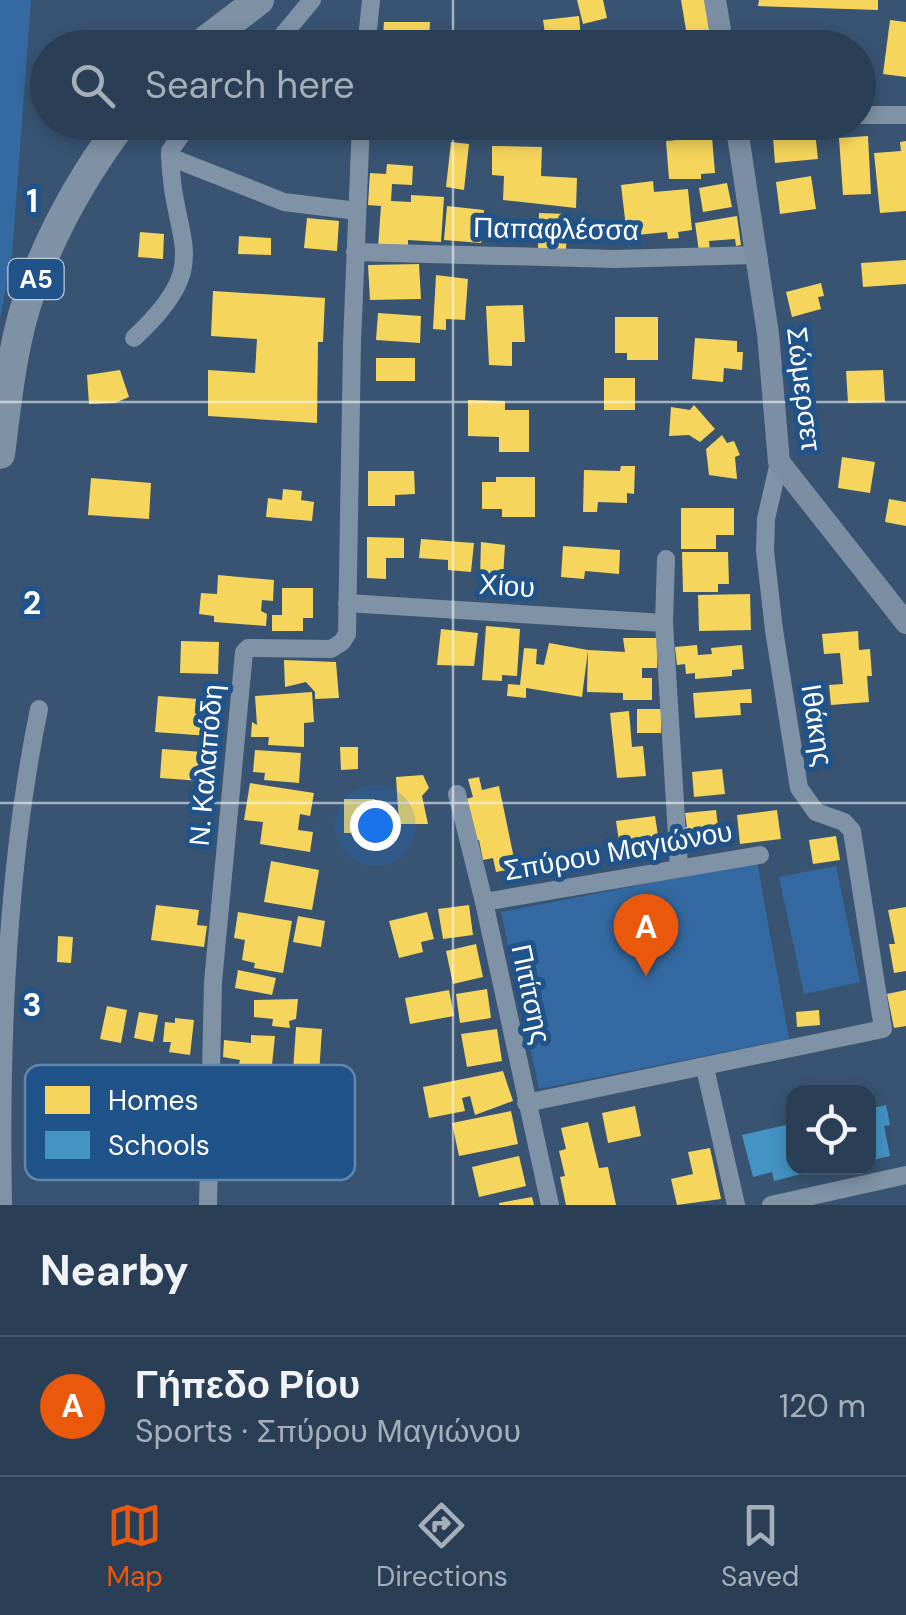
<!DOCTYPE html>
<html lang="en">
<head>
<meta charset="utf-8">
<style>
  :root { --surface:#2a3f56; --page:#32465c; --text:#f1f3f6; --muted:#a5afb9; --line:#46586c; --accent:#ea580c }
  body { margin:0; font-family:"DM Sans",sans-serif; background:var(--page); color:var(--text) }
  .controls { position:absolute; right:30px; bottom:30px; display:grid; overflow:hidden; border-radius:20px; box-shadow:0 5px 15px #0003 }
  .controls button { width:90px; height:90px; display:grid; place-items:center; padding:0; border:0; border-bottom:2px solid var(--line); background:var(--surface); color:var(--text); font:50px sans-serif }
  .you { position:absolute; left:375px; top:825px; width:35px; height:35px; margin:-25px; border:8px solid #fff; border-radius:50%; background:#1a73e8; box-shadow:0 0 0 15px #1a73e833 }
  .badge { display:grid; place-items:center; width:65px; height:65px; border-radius:50%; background:var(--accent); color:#fff; font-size:32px; font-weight:700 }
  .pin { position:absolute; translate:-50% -82px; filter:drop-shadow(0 2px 5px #0008) }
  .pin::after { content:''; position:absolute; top:52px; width:35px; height:30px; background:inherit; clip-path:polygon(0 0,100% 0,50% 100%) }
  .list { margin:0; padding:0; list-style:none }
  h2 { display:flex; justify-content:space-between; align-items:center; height:130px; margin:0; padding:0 40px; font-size:42px }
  h2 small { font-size:32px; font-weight:400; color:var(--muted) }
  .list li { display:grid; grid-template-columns:65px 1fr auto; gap:30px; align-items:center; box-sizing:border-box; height:140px; padding:0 40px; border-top:2px solid var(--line) }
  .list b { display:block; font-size:38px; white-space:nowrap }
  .list p { margin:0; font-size:32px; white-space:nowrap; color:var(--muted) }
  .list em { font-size:32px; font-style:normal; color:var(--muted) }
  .icon { flex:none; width:55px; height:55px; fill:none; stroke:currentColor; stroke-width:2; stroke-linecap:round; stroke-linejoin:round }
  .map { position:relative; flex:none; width:906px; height:1205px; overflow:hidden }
  .search { position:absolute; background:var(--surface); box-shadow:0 5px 15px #0003; left:30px; right:30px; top:30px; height:110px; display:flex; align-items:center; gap:25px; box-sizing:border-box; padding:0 35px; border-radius:55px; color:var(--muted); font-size:38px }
  .sheet { height:270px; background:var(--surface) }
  nav { display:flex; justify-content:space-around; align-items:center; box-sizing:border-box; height:140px; border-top:2px solid var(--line); background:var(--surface); font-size:28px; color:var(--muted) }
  nav a { display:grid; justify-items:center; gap:5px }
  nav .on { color:var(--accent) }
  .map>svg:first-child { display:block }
</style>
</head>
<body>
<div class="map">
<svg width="906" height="1205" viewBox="0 0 906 1205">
  <rect width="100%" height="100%" fill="#385472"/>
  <g fill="#346aa1">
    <path d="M 0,0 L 31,0 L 12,255 L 0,319 Z"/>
    <path d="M 757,862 L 789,1039 L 539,1089 L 501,912 Z"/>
    <path d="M 836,866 L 860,982 L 804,994 L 779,877 Z"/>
  </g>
  <g fill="#f6d55c">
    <path d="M 577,0 L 603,0 L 607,18 L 583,24 Z"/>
    <path d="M 681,0 L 707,0 L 715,48 L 689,48 Z"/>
    <path d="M 759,0 L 878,0 L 878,10 L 758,6 Z"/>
    <path d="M 579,16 L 582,48 L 547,48 L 543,20 Z"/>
    <path d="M 890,20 L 906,22 L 906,77 L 883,74 Z"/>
    <path d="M 384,22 L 430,22 L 429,43 L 419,43 L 419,48 L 382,48 Z"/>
    <path d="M 799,32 L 801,48 L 784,48 L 782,34 Z"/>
    <path d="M 321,35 L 343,35 L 343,42 L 354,42 L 354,48 L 321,48 Z"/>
    <path d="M 868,65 L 870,96 L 859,96 L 859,66 Z"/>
    <path d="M 814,122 L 818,159 L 775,163 L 772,125 Z"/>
    <path d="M 868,136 L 871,194 L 843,195 L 839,138 Z"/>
    <path d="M 712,137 L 715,173 L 701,174 L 701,179 L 669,179 L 666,141 Z"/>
    <path d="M 906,141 L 906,211 L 880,213 L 874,153 L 901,151 L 900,142 Z"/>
    <path d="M 451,142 L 469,144 L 464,190 L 446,187 Z"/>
    <path d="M 492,146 L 542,147 L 541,176 L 577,178 L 576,208 L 503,200 L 504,176 L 492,175 Z"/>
    <path d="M 387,164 L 413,166 L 412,185 L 392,184 L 391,201 L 411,202 L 411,195 L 444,197 L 441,242 L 408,240 L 408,248 L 378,247 L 381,206 L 368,205 L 370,173 L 386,174 Z"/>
    <path d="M 811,176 L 816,209 L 780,214 L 776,182 Z"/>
    <path d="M 653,181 L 654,192 L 688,189 L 692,230 L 678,232 L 679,238 L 668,239 L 667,232 L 627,236 L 621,185 Z"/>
    <path d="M 727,183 L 732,207 L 703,212 L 699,188 Z"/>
    <path d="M 447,206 L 484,210 L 481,243 L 444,240 Z"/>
    <path d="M 539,213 L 567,214 L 566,252 L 538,251 Z"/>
    <path d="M 737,216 L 741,245 L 736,246 L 735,239 L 709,241 L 710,251 L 699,252 L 695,223 Z"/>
    <path d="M 307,218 L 339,221 L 337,251 L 304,248 Z"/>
    <path d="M 140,232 L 164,234 L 163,259 L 138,257 Z"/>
    <path d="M 239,236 L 271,238 L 271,255 L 238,254 Z"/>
    <path d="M 906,260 L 906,284 L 863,287 L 861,263 Z"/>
    <path d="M 419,264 L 421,299 L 370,300 L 368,265 Z"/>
    <path d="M 436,275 L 468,279 L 465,320 L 446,319 L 446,330 L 433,329 Z"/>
    <path d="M 821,283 L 824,296 L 818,297 L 821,309 L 792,317 L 786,292 Z"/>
    <path d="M 213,291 L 325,298 L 323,342 L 318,342 L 317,423 L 208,416 L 208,370 L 255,373 L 257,339 L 211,336 Z"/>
    <path d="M 523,305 L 525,342 L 512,342 L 512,366 L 489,365 L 486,306 Z"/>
    <path d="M 378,313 L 421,316 L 420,343 L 376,340 Z"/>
    <path d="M 615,317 L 658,317 L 658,360 L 627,360 L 627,353 L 615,353 Z"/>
    <path d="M 695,338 L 737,341 L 737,352 L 743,352 L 742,370 L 724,368 L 723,382 L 692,379 Z"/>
    <rect x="376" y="358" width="39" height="23"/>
    <path d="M 120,370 L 129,397 L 115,403 L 89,404 L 87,375 Z"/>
    <path d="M 883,370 L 885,402 L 848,403 L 846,371 Z"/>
    <rect x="604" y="378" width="31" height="32"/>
    <path d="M 468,400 L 505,401 L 505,410 L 529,410 L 529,452 L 499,452 L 499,437 L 468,436 Z"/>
    <path d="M 694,405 L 715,429 L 700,442 L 689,435 L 669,436 L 671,407 L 690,410 Z"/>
    <path d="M 722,435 L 727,443 L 734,441 L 740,455 L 735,457 L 737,479 L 709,475 L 706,449 Z"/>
    <path d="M 842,457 L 875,462 L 870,493 L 838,488 Z"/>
    <path d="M 621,466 L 635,466 L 634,494 L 627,493 L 627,503 L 598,502 L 597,512 L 583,512 L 584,470 L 620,471 Z"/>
    <path d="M 368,471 L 414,471 L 415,494 L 395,495 L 395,506 L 368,506 Z"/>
    <path d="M 496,477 L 535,477 L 535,517 L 502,517 L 502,509 L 482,509 L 482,482 L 496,482 Z"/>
    <path d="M 91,478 L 151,483 L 149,519 L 88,515 Z"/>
    <path d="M 283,489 L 302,491 L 301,500 L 314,502 L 312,521 L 266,517 L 268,498 L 282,500 Z"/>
    <path d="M 889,499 L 906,502 L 906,526 L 885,522 Z"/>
    <path d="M 681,508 L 734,508 L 734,535 L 716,535 L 716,549 L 681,549 Z"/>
    <path d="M 367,537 L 404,538 L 404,558 L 386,558 L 386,579 L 367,578 Z"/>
    <path d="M 421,539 L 474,543 L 471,572 L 448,570 L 448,560 L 419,558 Z"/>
    <path d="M 481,542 L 505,545 L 503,578 L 480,577 Z"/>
    <path d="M 563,546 L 620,550 L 619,574 L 585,571 L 584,579 L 561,577 Z"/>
    <path d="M 682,552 L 728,552 L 729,584 L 718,584 L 718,592 L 683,592 Z"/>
    <path d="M 218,575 L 274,580 L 273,601 L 262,600 L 261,611 L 267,614 L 266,626 L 214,622 L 214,616 L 199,614 L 201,593 L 217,594 Z"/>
    <path d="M 282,588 L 313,588 L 313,618 L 303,618 L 303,631 L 272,631 L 272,615 L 282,615 Z"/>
    <path d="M 750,594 L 751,630 L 699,631 L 698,595 Z"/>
    <path d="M 486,626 L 520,629 L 517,676 L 502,675 L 502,681 L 482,680 Z"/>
    <path d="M 441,629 L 478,633 L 474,666 L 437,665 Z"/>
    <path d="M 858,631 L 859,650 L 870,649 L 872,676 L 867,676 L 869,702 L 831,705 L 829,685 L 843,684 L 840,653 L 824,654 L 822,634 Z"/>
    <path d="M 623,638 L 657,638 L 657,668 L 642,668 L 642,678 L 652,678 L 652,700 L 623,700 L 623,693 L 587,692 L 588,650 L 582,697 L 526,688 L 526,698 L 507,696 L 508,684 L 520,685 L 524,648 L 537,649 L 536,664 L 544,665 L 549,643 L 588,650 L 625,652 Z"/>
    <path d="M 181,641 L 219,642 L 218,674 L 180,673 Z"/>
    <path d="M 697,645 L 698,655 L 712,654 L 711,648 L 742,645 L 744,669 L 732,670 L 732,676 L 695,679 L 695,673 L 686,674 L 685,664 L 677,665 L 675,647 Z"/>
    <path d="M 284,660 L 336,662 L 339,698 L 315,699 L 315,692 L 306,682 L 285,687 Z"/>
    <path d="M 751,689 L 752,703 L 740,703 L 741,715 L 695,718 L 693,693 Z"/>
    <path d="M 312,692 L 314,722 L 304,723 L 304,747 L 268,745 L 269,737 L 251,737 L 252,722 L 257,725 L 255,696 Z"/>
    <path d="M 158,696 L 212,700 L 209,736 L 155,732 Z"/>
    <rect x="637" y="709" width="24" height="24"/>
    <path d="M 629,711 L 632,747 L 643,746 L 646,776 L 617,778 L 610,713 Z"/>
    <path d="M 340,747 L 358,747 L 358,769 L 341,770 Z"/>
    <path d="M 162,749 L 217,753 L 215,782 L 160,778 Z"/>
    <path d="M 255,750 L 301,753 L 299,783 L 264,780 L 265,773 L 253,772 Z"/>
    <path d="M 722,769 L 725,794 L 694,797 L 692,772 Z"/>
    <path d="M 423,775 L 429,788 L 422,796 L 428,824 L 399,824 L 396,777 Z"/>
    <path d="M 479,777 L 482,790 L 499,786 L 516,868 L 496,872 L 493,858 L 483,860 L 479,840 L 475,841 L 466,799 L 473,797 L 468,779 Z"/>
    <path d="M 250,783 L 314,793 L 310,816 L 300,814 L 298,830 L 313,832 L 310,852 L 260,844 L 263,822 L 244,820 Z"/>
    <rect x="344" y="799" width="31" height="34"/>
    <path d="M 716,810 L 719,835 L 708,836 L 709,845 L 685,848 L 682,828 L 687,827 L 685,813 Z"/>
    <path d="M 777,810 L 781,839 L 740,844 L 737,815 Z"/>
    <path d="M 655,816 L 659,842 L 620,848 L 616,821 Z"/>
    <path d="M 836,836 L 840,860 L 813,864 L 809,840 Z"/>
    <path d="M 271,861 L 319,870 L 312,910 L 264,902 Z"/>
    <path d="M 156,905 L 199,910 L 197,925 L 207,926 L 204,947 L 151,940 Z"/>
    <path d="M 469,905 L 473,935 L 443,939 L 438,909 Z"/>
    <path d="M 906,907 L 906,971 L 894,973 L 889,944 L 895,944 L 888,910 Z"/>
    <path d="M 238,912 L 292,921 L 283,973 L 254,968 L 255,963 L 242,960 L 245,940 L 234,938 Z"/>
    <path d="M 427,912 L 434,939 L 421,942 L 423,952 L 399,958 L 389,921 Z"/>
    <path d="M 298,916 L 325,921 L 321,947 L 293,942 Z"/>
    <path d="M 58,936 L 73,937 L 71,963 L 57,962 Z"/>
    <path d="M 476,944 L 483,977 L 453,984 L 446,951 Z"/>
    <path d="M 238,970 L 276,978 L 272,995 L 235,988 Z"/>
    <path d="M 487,989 L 491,1018 L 460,1023 L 456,994 Z"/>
    <path d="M 449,990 L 454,1016 L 410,1024 L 405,998 Z"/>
    <path d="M 906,990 L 906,1026 L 894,1028 L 887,994 Z"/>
    <path d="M 298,999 L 296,1019 L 289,1021 L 290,1028 L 272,1026 L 273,1019 L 254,1017 L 254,1000 Z"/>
    <path d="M 107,1006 L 127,1010 L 121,1043 L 100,1039 Z"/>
    <path d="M 819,1010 L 820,1025 L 797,1027 L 796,1012 Z"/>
    <path d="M 139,1012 L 158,1015 L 153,1042 L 134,1038 Z"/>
    <path d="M 175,1018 L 194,1020 L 190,1055 L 169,1052 L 171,1042 L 163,1042 L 165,1022 L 175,1023 Z"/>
    <path d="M 296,1027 L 322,1029 L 319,1074 L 293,1071 Z"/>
    <path d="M 497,1029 L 502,1061 L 467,1067 L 461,1034 Z"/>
    <path d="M 251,1035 L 275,1036 L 272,1065 L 282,1067 L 272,1123 L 243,1119 L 247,1091 L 240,1089 L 242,1081 L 227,1078 L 229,1068 L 238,1069 L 240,1060 L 223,1057 L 224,1040 L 251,1043 Z"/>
    <path d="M 503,1071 L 513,1101 L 475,1115 L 470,1096 L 462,1098 L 465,1111 L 429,1118 L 423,1087 Z"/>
    <path d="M 635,1106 L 641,1136 L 608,1143 L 602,1113 Z"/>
    <path d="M 511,1111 L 518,1144 L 459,1156 L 452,1123 Z"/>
    <path d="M 588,1122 L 599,1168 L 608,1167 L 616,1205 L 566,1205 L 560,1177 L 565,1176 L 559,1151 L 566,1149 L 561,1128 Z"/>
    <path d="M 710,1148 L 721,1199 L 677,1205 L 671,1179 L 693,1174 L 688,1152 Z"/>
    <path d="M 519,1156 L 526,1186 L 479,1197 L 472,1167 Z"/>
    <path d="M 532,1197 L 534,1205 L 499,1205 L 499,1203 Z"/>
  </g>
  <g fill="#4393c3">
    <path d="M 886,1105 L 890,1125 L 884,1126 L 890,1156 L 868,1161 L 868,1109 Z"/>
    <path d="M 794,1123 L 794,1168 L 812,1168 L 813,1171 L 774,1181 L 772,1172 L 753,1177 L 742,1135 Z"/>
  </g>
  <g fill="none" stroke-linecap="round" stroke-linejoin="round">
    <g stroke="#7f92a6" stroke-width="18">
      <path d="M 272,48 L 312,0"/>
      <path d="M 366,48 L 371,0"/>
      <path d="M 858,115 L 906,115"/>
      <path d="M 170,157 L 284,202 L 357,211"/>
      <path d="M 355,252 L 615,259 L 755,255"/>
      <path d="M 134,338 C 218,260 171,245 170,151 L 181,135 L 196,122"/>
      <path d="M 666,559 L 664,623 L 679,868"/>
      <path d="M 347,603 L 664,623"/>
      <path d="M 457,794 L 484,902 L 550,1205"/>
      <path d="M 484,902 L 760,855"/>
      <path d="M 705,1068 L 736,1205"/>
      <path d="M 526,1103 L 883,1029 L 852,831 L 844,822 L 816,812 L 799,788 L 774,630 L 765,551 L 766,519 L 779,462"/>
      <path d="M 3,1205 C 0,1047 7,864 39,709"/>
      <path d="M 208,1205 L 213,982 L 244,652 L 248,648 L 331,649 L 342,642 L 347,634 L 352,343 L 361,122"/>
      <path d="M 771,1205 L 906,1175"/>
    </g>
    <g stroke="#7b8ea3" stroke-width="22">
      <path d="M 715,0 L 723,48"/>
      <path d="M 736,122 L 768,334 L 779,462 L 906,623"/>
    </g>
    <g stroke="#7f92a5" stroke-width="30">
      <path d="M 196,48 L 259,0"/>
      <path d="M 0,454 C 7,401 12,344 30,293 C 51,232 84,174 123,122"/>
    </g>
  </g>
  <path fill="none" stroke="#fff" stroke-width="2.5" stroke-opacity="0.55" d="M 453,0 L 453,48M 453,122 L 453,1205M 0,402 L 906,402M 0,803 L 906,803"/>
  <g text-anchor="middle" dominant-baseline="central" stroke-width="10" stroke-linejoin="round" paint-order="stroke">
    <rect fill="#1f538a" stroke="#bccbdc" stroke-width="2.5" x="8.5" y="259" width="55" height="40" rx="8"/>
    <g font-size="25" font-weight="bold" fill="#fff">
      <text x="36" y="279">Α5</text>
    </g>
    <g font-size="28" fill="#fff" stroke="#1f538a">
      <text transform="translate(556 229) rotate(1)">Παπαφλέσσα</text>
      <text transform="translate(804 389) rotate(83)">Σώμερσετ</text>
      <text transform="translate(507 586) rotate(4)">Χίου</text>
      <text transform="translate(817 725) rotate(81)">Ιθάκης</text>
      <text transform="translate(206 765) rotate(-85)">Ν. Καλαπόδη</text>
      <text transform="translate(618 851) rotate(-10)">Σπύρου Μαγιώνου</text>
      <text transform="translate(531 994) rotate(78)">Πιτίτσης</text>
    </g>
  </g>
  <rect x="25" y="1065" width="330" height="115" rx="15" fill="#1f538a" stroke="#6287ad" stroke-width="2.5"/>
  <rect x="45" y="1086" width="45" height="28" fill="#f6d55c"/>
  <rect x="45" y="1131" width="45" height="28" fill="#4393c3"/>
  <g font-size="28" fill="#fff">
    <text x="108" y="1110">Homes</text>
    <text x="108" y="1155">Schools</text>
  </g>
  <g font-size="32" text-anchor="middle" font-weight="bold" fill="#fff" stroke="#1f538a" stroke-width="10" stroke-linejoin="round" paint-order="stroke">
    <text x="32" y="212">1</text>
    <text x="32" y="614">2</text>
    <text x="32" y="1016">3</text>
  </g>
</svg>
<div class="controls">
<button><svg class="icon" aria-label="locate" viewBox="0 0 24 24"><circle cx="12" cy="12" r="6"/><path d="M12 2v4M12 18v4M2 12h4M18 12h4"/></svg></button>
</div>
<div class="you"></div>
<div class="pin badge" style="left:646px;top:976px">A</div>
<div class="search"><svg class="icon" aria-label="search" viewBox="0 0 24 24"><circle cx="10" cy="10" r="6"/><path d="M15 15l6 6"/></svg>Search here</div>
</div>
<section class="sheet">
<h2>Nearby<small></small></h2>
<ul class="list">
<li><span class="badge">A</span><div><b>Γήπεδο Ρίου</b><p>Sports · Σπύρου Μαγιώνου</p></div><em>120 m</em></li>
</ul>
</section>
<nav>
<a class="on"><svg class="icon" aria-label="map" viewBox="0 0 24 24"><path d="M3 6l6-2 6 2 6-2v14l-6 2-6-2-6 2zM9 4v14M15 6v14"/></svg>Map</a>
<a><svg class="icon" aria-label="directions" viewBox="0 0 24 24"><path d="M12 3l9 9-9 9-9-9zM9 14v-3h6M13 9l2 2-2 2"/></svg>Directions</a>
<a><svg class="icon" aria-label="saved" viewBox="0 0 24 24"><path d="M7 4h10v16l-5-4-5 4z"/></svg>Saved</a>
</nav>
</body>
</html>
